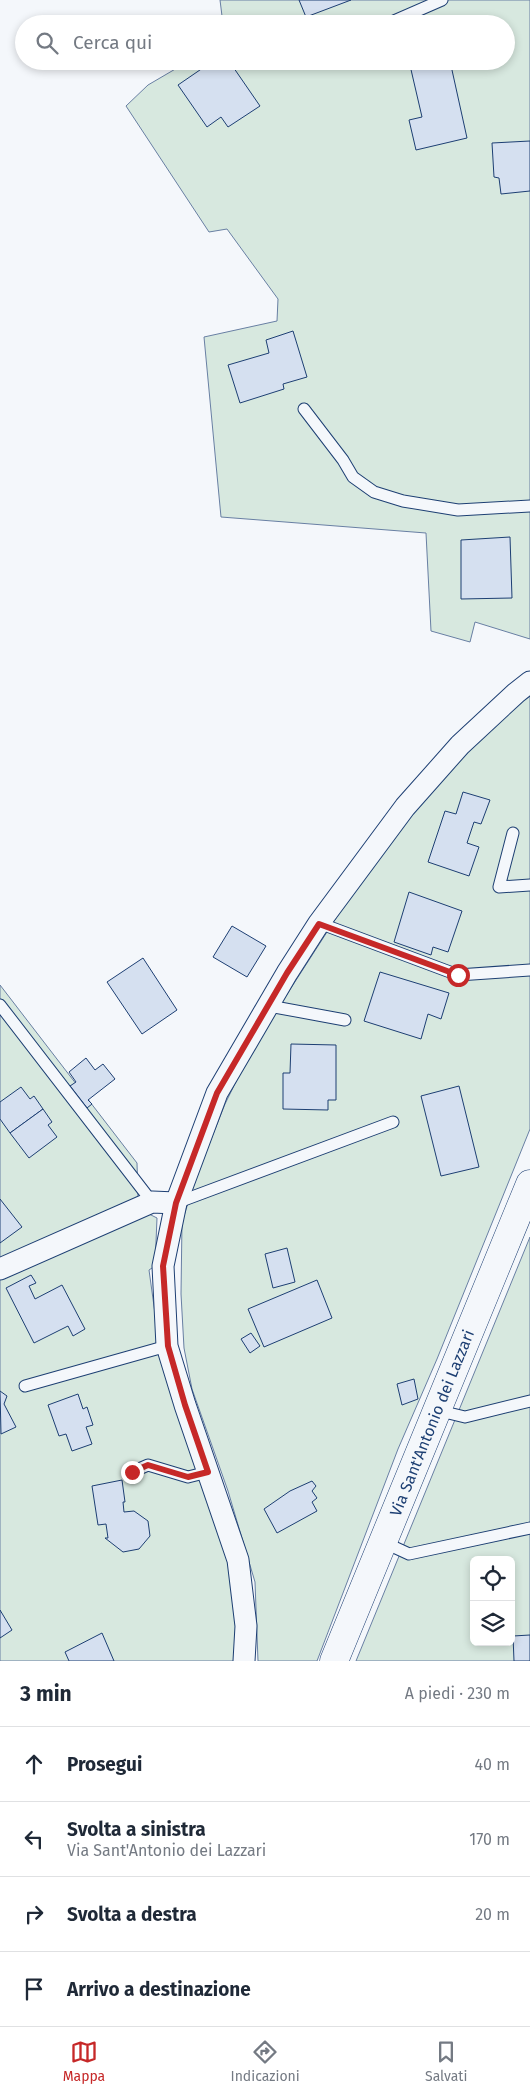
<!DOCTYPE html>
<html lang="it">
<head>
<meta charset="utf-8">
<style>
  :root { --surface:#fff; --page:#f6f6f7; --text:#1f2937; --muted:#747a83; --line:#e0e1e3; --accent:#c62828 }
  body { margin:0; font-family:"Fira Sans",sans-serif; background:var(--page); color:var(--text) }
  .controls { position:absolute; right:15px; bottom:15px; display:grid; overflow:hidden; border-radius:8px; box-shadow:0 2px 8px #0003 }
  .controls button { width:45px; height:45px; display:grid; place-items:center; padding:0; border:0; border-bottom:1px solid var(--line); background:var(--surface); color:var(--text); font:25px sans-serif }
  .stop { position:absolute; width:15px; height:15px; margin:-11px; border:4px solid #c62828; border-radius:50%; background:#fff }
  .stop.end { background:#c62828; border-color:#fff; box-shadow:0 1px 5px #0008 }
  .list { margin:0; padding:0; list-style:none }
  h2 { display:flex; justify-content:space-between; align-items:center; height:65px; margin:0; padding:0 20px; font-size:21px }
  h2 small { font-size:16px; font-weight:400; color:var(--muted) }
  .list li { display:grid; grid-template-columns:32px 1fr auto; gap:15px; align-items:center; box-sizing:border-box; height:75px; padding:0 20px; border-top:1px solid var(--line) }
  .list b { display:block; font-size:19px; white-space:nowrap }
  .list p { margin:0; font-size:16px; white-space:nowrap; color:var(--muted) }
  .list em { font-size:16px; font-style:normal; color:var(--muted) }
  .icon { flex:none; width:28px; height:28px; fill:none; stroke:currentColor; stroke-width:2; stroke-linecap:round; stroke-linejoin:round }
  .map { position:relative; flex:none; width:530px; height:1661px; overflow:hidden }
  .search { position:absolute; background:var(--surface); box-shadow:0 2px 8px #0003; left:15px; right:15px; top:15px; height:55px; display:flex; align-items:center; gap:12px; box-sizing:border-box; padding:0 18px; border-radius:28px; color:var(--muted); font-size:19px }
  .sheet { height:365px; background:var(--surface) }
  nav { display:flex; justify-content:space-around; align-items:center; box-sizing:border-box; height:70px; border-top:1px solid var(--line); background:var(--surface); font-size:14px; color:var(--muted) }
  nav a { display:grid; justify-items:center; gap:2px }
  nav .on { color:var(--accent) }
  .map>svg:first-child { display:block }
</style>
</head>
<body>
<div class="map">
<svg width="530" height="1661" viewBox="0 0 530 1661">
  <rect width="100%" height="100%" fill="#f4f7fb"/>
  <g fill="#d7e8df" stroke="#687fa3" fill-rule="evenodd">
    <path d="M 220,0 L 530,0 L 530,639 L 475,622 L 470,642 L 431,631 L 426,533 L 221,517 L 204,337 L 277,321 L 278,299 L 227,229 L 209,232 L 126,106 L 148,85 L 189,61 L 506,61 L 506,24 L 223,24 Z"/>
    <path d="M 530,694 L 530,1129 L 437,1359 L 398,1449 L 317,1661 L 258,1661 L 255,1582 L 228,1491 L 192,1389 L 184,1348 L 181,1294 L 182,1222 L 198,1172 L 225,1104 L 253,1047 L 347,901 L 412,814 L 466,753 Z"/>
    <path d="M 0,985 L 137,1163 L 138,1198 L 0,1263 Z"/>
    <path d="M 145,1212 L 157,1218 L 155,1266 L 149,1270 L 158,1335 L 230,1563 L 237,1626 L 234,1661 L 0,1661 L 0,1276 Z"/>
    <path d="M 530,1237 L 530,1661 L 356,1661 ZM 474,1560 L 511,1560 L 511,1642 L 474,1642 Z"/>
  </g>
  <g fill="#d5e0f0" stroke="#1d3f73">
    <path d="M 299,0 L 351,0 L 306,17 Z"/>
    <path d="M 213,61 L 229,61 L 260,106 L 228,127 L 221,117 L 207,127 L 178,85 Z"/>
    <path d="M 409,61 L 450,61 L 467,138 L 416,150 L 409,120 L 422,117 Z"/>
    <path d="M 530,141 L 530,191 L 501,194 L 499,178 L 494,177 L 492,143 Z"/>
    <path d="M 293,331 L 307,377 L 283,384 L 284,389 L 240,403 L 228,365 L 269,353 L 266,340 Z"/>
    <path d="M 510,537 L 512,598 L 461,599 L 461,540 Z"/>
    <path d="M 463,792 L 490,800 L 481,824 L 474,822 L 467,843 L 479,847 L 469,876 L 428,862 L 445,811 L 456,814 Z"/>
    <path d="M 409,892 L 462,911 L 448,952 L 433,947 L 431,955 L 394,942 Z"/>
    <path d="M 232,926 L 266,946 L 247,977 L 213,957 Z"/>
    <path d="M 143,958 L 177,1010 L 142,1034 L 107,982 Z"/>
    <path d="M 380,972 L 449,993 L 441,1019 L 428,1014 L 421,1039 L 364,1021 Z"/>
    <path d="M 291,1044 L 336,1045 L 336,1100 L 328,1100 L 328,1110 L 283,1109 L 283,1073 L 290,1073 Z"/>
    <path d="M 86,1058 L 95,1070 L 103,1064 L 115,1079 L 88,1100 L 92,1104 L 87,1108 L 70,1086 L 76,1082 L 69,1072 Z"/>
    <path d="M 459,1086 L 479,1167 L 441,1176 L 421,1096 Z"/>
    <path d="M 21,1087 L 30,1099 L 34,1096 L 43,1109 L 10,1133 L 0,1119 L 0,1102 Z"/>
    <path d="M 43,1109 L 52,1122 L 48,1125 L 57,1137 L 29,1158 L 10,1133 Z"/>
    <path d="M 0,1199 L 22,1227 L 0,1243 Z"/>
    <path d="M 287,1248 L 295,1282 L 273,1288 L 265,1254 Z"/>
    <path d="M 31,1275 L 36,1283 L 29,1286 L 35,1299 L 62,1285 L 85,1329 L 73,1336 L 68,1326 L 34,1343 L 6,1288 Z"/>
    <path d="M 317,1280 L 332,1318 L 264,1347 L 248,1309 Z"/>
    <path d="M 251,1333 L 260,1346 L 250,1353 L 241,1339 Z"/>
    <path d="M 414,1379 L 418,1399 L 402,1405 L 397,1384 Z"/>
    <path d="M 0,1391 L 7,1396 L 4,1404 L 16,1427 L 1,1434 Z"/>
    <path d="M 78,1394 L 83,1409 L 87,1407 L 93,1425 L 86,1427 L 92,1444 L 72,1451 L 66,1434 L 59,1436 L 48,1405 Z"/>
    <path d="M 122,1480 L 125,1502 L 123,1502 L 124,1512 L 134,1511 L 148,1521 L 150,1536 L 139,1549 L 123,1552 L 105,1538 L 108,1538 L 106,1524 L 98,1525 L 92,1486 Z"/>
    <path d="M 312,1481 L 316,1486 L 312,1491 L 317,1498 L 312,1502 L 317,1511 L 277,1533 L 264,1509 L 290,1491 Z"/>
    <path d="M 0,1610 L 12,1630 L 0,1638 Z"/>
    <path d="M 102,1633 L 114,1661 L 69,1661 L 65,1652 Z"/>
    <path d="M 530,1635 L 530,1661 L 514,1661 L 513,1636 Z"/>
  </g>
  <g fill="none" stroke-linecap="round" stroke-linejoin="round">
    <defs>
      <g id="lane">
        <path d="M 387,24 L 442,0"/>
        <path d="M 304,409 L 343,460 L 353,477 L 374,492 L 403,501 L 458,510 L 530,506"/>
        <path d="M 513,833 L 499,887 L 530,885"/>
        <path d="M 319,923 L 458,975 L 530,970"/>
        <path d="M 0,1005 L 152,1202"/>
        <path d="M 269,1006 L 345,1020"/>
        <path d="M 176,1203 L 393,1122"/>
        <path d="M 25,1386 L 167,1346"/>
        <path d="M 436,1410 L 465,1417 L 530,1401"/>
        <path d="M 132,1472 L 148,1465 L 188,1477 L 208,1472"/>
        <path d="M 383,1542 L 409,1554 L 530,1528"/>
      </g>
      <g id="street">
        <path d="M 0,1269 L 152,1202 L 176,1203"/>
        <path d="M 244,1661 L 246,1626 L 238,1560 L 185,1405 L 167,1346 L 163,1266 L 176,1203 L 217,1093 L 287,973 L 319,923 L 405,807 L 460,745 L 516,693 L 530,682"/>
      </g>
      <path id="secondary" d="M 334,1661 L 530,1184"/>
    </defs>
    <use href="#lane" stroke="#1d3f73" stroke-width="13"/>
    <use href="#street" stroke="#1d3f73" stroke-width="23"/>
    <use href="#secondary" stroke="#1d3f73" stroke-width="29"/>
    <use href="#lane" stroke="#f4f7fb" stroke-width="11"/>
    <use href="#street" stroke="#f4f7fb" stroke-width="21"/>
    <use href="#secondary" stroke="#f4f7fb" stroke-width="28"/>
  </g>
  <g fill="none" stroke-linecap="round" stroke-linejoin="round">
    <path stroke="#c62828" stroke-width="6" d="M 132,1472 L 148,1465 L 188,1477 L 208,1472 L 185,1405 L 168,1346 L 163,1266 L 176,1203 L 217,1093 L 287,973 L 319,924 L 458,975"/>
  </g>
  <g text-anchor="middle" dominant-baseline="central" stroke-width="4" stroke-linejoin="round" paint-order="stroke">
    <g font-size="16" fill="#1d3f73" stroke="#f4f7fb">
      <text transform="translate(432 1423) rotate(-68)">Via Sant'Antonio dei Lazzari</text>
    </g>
  </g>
</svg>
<div class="controls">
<button><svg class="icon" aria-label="locate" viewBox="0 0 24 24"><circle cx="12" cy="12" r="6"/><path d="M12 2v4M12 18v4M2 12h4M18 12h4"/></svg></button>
<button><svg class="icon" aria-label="layers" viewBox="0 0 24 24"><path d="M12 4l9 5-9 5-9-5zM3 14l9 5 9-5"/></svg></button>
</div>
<div class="stop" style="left:458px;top:975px"></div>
<div class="stop end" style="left:132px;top:1472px"></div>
<div class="search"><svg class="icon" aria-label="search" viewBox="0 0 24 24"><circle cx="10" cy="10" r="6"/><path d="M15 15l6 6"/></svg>Cerca qui</div>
</div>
<section class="sheet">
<h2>3 min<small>A piedi · 230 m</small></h2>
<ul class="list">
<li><svg class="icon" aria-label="ahead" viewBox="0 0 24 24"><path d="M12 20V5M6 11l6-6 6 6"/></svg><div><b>Prosegui</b></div><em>40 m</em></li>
<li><svg class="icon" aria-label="left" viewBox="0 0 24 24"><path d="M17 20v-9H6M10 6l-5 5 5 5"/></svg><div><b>Svolta a sinistra</b><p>Via Sant'Antonio dei Lazzari</p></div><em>170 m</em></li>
<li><svg class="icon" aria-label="right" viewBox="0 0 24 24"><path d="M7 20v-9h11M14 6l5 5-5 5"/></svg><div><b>Svolta a destra</b></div><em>20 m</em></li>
<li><svg class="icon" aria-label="arrive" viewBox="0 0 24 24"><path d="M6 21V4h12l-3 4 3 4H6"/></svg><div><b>Arrivo a destinazione</b></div></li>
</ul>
</section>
<nav>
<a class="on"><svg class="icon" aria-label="map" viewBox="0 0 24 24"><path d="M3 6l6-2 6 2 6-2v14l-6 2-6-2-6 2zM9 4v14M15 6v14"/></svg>Mappa</a>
<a><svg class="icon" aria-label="directions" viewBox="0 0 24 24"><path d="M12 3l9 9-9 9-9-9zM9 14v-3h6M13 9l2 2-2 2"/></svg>Indicazioni</a>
<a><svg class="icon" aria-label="saved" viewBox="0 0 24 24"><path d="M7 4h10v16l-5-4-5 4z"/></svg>Salvati</a>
</nav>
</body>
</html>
